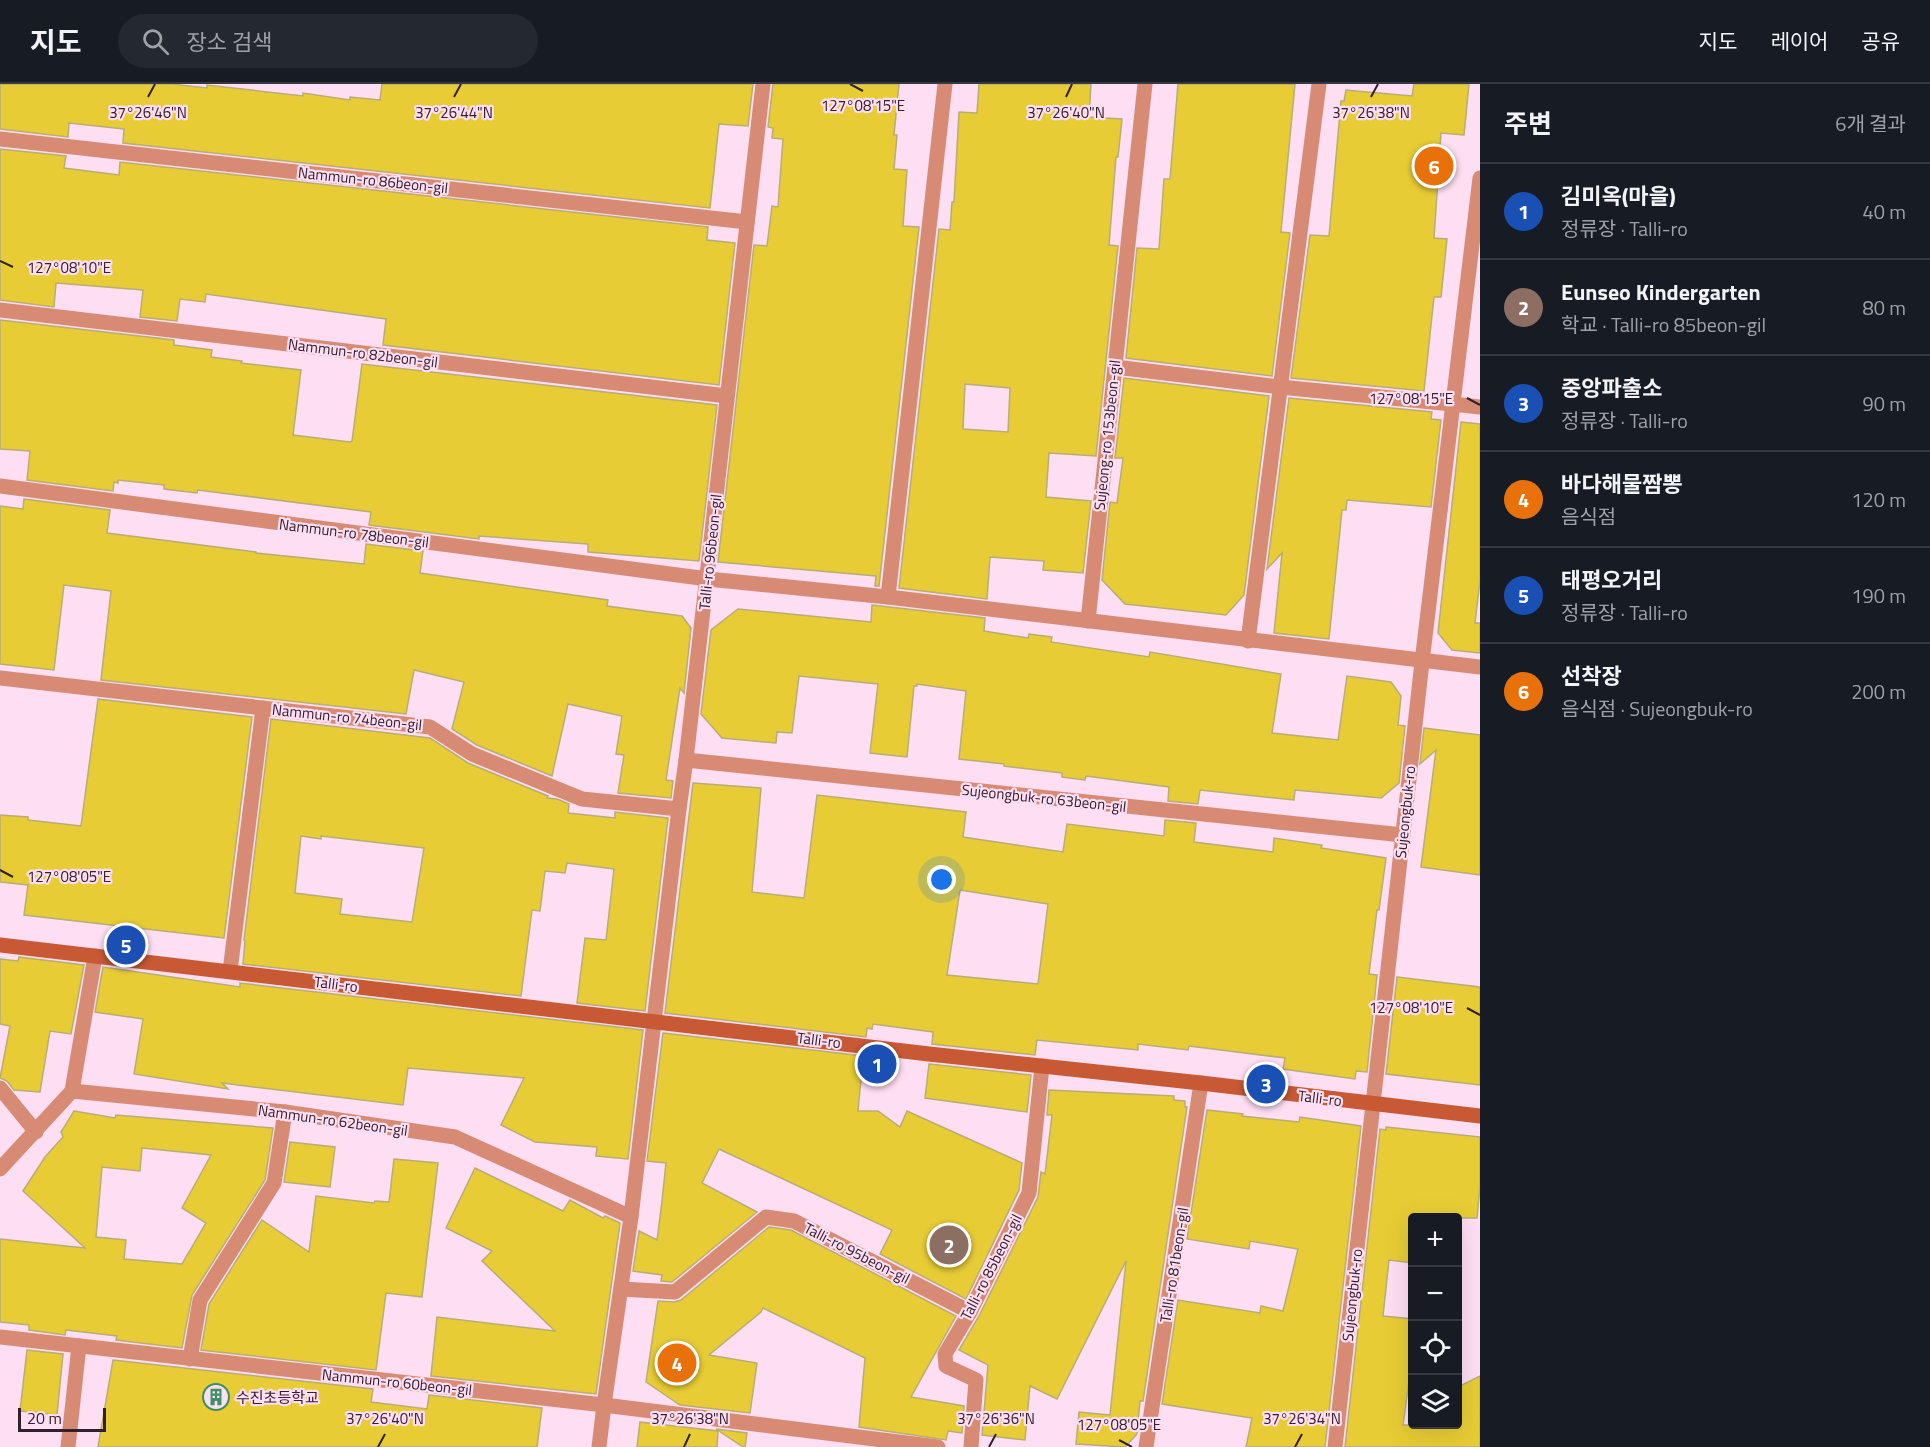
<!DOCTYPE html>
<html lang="ko">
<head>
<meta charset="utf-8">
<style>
  :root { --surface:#171b24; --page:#242831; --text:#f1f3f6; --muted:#9ea1a6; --line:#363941; --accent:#3b9165 }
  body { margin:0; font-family:"Titillium Web","Noto Sans KR",sans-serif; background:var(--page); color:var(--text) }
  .controls { position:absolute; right:18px; bottom:18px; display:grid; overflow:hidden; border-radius:6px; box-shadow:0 6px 24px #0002 }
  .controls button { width:54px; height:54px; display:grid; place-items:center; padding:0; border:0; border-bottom:2px solid var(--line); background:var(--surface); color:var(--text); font:30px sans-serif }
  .scale { position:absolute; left:18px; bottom:15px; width:88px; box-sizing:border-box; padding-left:6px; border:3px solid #33202d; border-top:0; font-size:16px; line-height:21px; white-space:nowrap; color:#33202d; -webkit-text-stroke:4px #fedef3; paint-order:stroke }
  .you { position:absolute; left:942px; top:796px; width:21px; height:21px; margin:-15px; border:4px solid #fff; border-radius:50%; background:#1a73e8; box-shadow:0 0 0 9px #1a73e833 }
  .badge { display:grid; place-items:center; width:39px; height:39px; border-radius:50%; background:var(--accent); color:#fff; font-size:20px; font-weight:700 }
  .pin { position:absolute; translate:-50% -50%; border:3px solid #fff; box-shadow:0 2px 6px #0006 }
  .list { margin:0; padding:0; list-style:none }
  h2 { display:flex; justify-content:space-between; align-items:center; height:78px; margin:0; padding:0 24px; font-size:26px }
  h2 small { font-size:20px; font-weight:400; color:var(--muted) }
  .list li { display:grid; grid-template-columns:39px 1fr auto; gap:18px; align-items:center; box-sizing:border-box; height:96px; padding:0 24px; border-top:2px solid var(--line) }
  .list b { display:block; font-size:22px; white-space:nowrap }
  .list p { margin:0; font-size:20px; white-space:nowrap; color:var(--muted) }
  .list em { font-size:20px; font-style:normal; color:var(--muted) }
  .icon { flex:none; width:33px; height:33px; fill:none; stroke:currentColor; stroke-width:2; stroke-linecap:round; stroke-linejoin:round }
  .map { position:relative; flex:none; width:1480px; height:1363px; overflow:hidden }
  header { display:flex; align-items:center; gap:36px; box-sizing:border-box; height:84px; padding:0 30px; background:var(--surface); border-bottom:2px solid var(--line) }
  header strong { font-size:28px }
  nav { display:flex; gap:33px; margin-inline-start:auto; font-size:21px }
  .search { width:420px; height:54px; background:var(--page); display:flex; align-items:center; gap:15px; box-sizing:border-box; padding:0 21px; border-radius:33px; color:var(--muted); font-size:22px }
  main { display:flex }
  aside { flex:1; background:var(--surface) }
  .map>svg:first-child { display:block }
</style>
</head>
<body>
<header>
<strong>지도</strong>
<div class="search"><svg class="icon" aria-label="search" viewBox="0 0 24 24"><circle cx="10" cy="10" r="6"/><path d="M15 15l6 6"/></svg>장소 검색</div>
<nav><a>지도</a><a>레이어</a><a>공유</a></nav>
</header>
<main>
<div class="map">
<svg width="1480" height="1363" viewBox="0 0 1480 1363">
  <rect width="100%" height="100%" fill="#fedef3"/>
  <g fill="#e8cc35" stroke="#b8ad77" stroke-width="1.5" fill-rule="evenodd">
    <path d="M 0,0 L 172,0 L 207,4 L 207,1 L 303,12 L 303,9 L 350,16 L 350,13 L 380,16 L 382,0 L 753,0 L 748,42 L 719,40 L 710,124 L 123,59 L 124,45 L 69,39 L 68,53 L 0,45 Z"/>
    <path d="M 773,0 L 899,0 L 894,51 L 897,51 L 894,85 L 907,86 L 903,142 L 919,143 L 879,502 L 875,502 L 876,492 L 718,478 L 754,161 L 767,162 L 772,122 L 778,123 L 783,55 L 772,54 L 773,44 L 768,43 Z"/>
    <path d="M 979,0 L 1091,0 L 1089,33 L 1122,35 L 1118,73 L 1116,73 L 1109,161 L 1118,162 L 1096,372 L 1049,369 L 1046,413 L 1091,417 L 1083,489 L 1043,486 L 1044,477 L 990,473 L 987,515 L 899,504 L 939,145 L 950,146 L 952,118 L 954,118 L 959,28 L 977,29 ZM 965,300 L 1010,304 L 1008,348 L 963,345 Z"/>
    <path d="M 1178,0 L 1295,0 L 1281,148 L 1290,149 L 1272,292 L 1126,274 L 1137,164 L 1159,165 L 1164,95 L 1170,95 Z"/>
    <path d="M 1414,0 L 1469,0 L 1464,51 L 1441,49 L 1434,154 L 1447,155 L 1441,213 L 1434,213 L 1424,307 L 1291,294 L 1310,151 L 1329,152 L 1341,17 L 1344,17 L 1346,6 L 1412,12 Z"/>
    <path d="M 0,65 L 66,72 L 64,84 L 119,91 L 120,78 L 708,143 L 707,156 L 735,159 L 719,301 L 383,261 L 386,235 L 206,210 L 205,218 L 180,215 L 177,237 L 140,233 L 143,206 L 56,199 L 54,223 L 0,216 Z"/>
    <path d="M 0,236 L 174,256 L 174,261 L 212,266 L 211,273 L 242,277 L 241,279 L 301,286 L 293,351 L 350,358 L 352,357 L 362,280 L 717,321 L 699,477 L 588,468 L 588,460 L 479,452 L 479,455 L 369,441 L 371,428 L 198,406 L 197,409 L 164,405 L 164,401 L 118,396 L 118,399 L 114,398 L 113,407 L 27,396 L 30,367 L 0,365 Z"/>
    <path d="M 1124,294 L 1269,312 L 1244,511 L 1226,531 L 1125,520 L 1102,496 L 1110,418 L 1117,419 L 1123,374 L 1115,374 Z"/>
    <path d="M 1289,314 L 1432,328 L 1431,335 L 1441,336 L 1431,423 L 1347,416 L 1346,426 L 1342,426 L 1329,555 L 1274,549 L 1282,469 L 1267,485 Z"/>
    <path d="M 1461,338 L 1480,340 L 1480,497 L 1475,539 L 1480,539 L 1480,569 L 1452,566 L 1438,549 Z"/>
    <path d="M 24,415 L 110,426 L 107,449 L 256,468 L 256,469 L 364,480 L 366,460 L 423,467 L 420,489 L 608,516 L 607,522 L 682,532 L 691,544 L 684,609 L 680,604 L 666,696 L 673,697 L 671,714 L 618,709 L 624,671 L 616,670 L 622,632 L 568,620 L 552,692 L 477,661 L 452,645 L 464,598 L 414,586 L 406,630 L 101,596 L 111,507 L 64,501 L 54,586 L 0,580 L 0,422 L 23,425 Z"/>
    <path d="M 872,521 L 985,534 L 984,547 L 1028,554 L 1029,550 L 1052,553 L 1051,558 L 1149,573 L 1150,568 L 1281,590 L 1272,649 L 1338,656 L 1347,592 L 1391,598 L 1401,612 L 1398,641 L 1405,642 L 1399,699 L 1381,714 L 1295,706 L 1294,716 L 1200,706 L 1198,720 L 1168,717 L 1169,703 L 1086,692 L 1085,696 L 1062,693 L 1062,689 L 1004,682 L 1004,680 L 959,675 L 966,607 L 917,600 L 917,602 L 914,602 L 907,673 L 870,669 L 878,600 L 799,592 L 792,649 L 777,648 L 776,659 L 722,654 L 701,630 L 711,546 L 738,525 L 871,538 Z"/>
    <path d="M 98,615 L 252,633 L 224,854 L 24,831 L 28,801 L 0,798 L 0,731 L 28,733 L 28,736 L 81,742 Z"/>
    <path d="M 271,635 L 430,654 L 468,679 L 548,712 L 547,714 L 557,715 L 569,720 L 568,729 L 615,734 L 615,728 L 668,734 L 645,927 L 577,919 L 585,854 L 606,856 L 614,785 L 567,779 L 565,789 L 545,787 L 540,827 L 532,826 L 521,912 L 243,880 L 245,857 L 244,856 ZM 301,752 L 321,755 L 321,752 L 424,764 L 412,838 L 340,830 L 342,815 L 295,809 Z"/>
    <path d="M 1424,644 L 1480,651 L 1480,791 L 1421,783 L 1436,666 L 1420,680 Z"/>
    <path d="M 693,699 L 761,704 L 752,808 L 804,814 L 817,711 L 966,728 L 963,753 L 1063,768 L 1067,740 L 1164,752 L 1165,736 L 1196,739 L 1194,758 L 1273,768 L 1274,754 L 1322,761 L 1321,764 L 1386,774 L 1379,826 L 1377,826 L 1369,890 L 1377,891 L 1367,988 L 1356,987 L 1355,995 L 1283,985 L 1285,974 L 1189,962 L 1188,966 L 1138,960 L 1138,966 L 1037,956 L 1035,971 L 932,960 L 933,948 L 873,940 L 872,945 L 867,944 L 866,953 L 665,929 ZM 960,806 L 1048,820 L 1038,900 L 947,891 Z"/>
    <path d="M 19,873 L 84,881 L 71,950 L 50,947 L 40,1008 L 14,1006 L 7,997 L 0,994 L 10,942 L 0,940 L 0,875 L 18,877 Z"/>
    <path d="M 103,883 L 240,903 L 240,899 L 643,946 L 628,1075 L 596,1072 L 597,1063 L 535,1058 L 501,1041 L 524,994 L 408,984 L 403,1021 L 222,999 L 228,1005 L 134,990 L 143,935 L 95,928 Z"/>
    <path d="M 1397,893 L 1480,903 L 1480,1001 L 1386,990 Z"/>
    <path d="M 663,949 L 864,972 L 860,1005 L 859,1005 L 860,1005 L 858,1027 L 878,1027 L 900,1043 L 907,1027 L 1022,1079 L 1019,1106 L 966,1215 L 880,1170 L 892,1146 L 719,1065 L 702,1099 L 757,1128 L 672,1198 L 661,1197 L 662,1191 L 633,1187 L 639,1147 L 657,1156 L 662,1117 L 666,1079 L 647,1077 Z"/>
    <path d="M 929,980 L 1031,991 L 1027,1028 L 925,1014 Z"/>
    <path d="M 1049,1006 L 1174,1012 L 1174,1016 L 1185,1017 L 1185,1023 L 1187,1023 L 1143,1317 L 1140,1317 L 1137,1350 L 1125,1363 L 1076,1360 L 1079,1328 L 1110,1331 L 1126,1177 L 1057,1315 L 1030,1302 L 1025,1356 L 982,1351 L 988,1281 L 959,1266 L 979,1232 L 1038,1113 L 1041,1088 L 1045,1090 L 1052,1031 L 1047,1031 Z"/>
    <path d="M 1207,1026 L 1243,1030 L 1242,1032 L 1299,1038 L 1300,1033 L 1361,1042 L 1325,1363 L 1246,1363 L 1252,1334 L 1162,1320 L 1178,1216 L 1260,1229 L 1261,1222 L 1283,1227 L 1298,1165 L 1250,1157 L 1249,1165 L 1187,1155 Z"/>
    <path d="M 74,1027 L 115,1034 L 116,1031 L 273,1044 L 265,1096 L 192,1211 L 182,1264 L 116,1256 L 117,1252 L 66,1246 L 65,1251 L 29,1246 L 29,1241 L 0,1238 L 0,1155 L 85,1164 L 23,1107 L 45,1073 L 63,1053 L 61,1048 ZM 142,1064 L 211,1071 L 182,1124 L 206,1139 L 182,1180 L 124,1175 L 126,1156 L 96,1153 L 102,1083 L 140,1087 Z"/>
    <path d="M 1386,1043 L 1480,1053 L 1480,1103 L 1477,1134 L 1413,1134 L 1413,1179 L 1389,1176 L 1383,1232 L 1413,1235 L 1413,1268 L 1403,1341 L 1458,1341 L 1458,1303 L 1480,1292 L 1480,1363 L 1345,1363 L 1380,1045 L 1386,1046 Z"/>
    <path d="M 290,1058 L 335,1063 L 330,1103 L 284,1098 Z"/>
    <path d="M 394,1075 L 438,1079 L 422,1213 L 386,1209 L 376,1286 L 201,1266 L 209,1220 L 262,1136 L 309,1168 L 316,1112 L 374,1119 L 375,1117 L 389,1118 Z"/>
    <path d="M 475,1084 L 563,1127 L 570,1116 L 603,1134 L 605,1132 L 620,1139 L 596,1310 L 431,1292 L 437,1233 L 555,1247 L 482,1177 L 492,1167 L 446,1144 Z"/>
    <path d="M 769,1143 L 791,1146 L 956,1232 L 911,1313 L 964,1322 L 962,1349 L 948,1347 L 946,1356 L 859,1343 L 865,1274 L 763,1224 L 761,1228 L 709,1271 L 757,1279 L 750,1329 L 680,1321 L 646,1298 L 658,1217 L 674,1218 L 681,1216 Z"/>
    <path d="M 27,1266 L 63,1270 L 57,1331 L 20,1327 Z"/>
    <path d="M 113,1276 L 373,1305 L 371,1318 L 427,1325 L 429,1311 L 542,1324 L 537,1363 L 98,1363 Z"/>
    <path d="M 640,1338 L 718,1347 L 717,1363 L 637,1363 Z"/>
    <path d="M 716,1345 L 747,1349 L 745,1363 L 743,1363 Z"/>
  </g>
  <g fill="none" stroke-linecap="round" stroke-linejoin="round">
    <g stroke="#d78b74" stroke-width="15">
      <path d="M 1115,283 L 1280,303 L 1452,320"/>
      <path d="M 0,1004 L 36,1048"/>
      <path d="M 72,1007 L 95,872"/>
      <path d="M 190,1275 L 200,1216 L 274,1099 L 285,1028"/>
    </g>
    <g stroke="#d78b74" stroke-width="15">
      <path d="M 0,55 L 747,138"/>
      <path d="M 0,226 L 727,312"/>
      <path d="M 1452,320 L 1480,323"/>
      <path d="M 0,402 L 708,495 L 888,513 L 1480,583"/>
      <path d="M 888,513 L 945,0"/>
      <path d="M 1088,537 L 1145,0"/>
      <path d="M 1248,557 L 1319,0"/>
      <path d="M 0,594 L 430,643 L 472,670 L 582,715 L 679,725"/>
      <path d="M 686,676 L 1403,751"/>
      <path d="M 230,887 L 263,624"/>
      <path d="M 0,1085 L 72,1007 L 285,1028 L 455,1053 L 631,1133"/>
      <path d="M 621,1205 L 675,1208 L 766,1133 L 794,1137 L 970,1228"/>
      <path d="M 0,1253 L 604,1321 L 938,1363"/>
      <path d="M 68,1363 L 79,1262"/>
      <path d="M 599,1363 L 604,1321 L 631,1133 L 679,725 L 686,676 L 763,0"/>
      <path d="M 971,1363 L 976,1296 L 946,1282 L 945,1270 L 970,1228 L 1029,1109 L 1042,982"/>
      <path d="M 1146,1363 L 1201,999"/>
      <path d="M 1335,1363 L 1422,578 L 1480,94"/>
    </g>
    <path stroke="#c75935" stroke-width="15" d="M 0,861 L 929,970 L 1201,999 L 1480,1032"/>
  </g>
  <path fill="none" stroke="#33202d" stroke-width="2" d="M 850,0 L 863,7M 148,13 L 155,0M 454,13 L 461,0M 1066,13 L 1072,0M 1371,13 L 1378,0M 0,177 L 13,183M 1467,314 L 1480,321M 0,786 L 13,793M 1467,924 L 1480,931M 1119,1356 L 1132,1363M 378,1363 L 385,1350M 684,1363 L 690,1350M 989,1363 L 996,1350M 1295,1363 L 1302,1350"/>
  <defs>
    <symbol id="building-ring" viewBox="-11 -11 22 22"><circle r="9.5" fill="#fedef3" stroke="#3b9165" stroke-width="1.5"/><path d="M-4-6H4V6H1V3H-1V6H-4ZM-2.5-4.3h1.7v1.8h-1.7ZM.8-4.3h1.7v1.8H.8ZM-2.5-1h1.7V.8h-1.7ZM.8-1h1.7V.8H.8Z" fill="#3b9165"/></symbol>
  </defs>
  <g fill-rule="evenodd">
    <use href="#building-ring" x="201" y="1298" width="30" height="30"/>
  </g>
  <g text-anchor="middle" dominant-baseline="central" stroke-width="4.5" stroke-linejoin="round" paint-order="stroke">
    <g font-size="15" fill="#33202d" stroke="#fedef3">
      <text transform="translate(373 96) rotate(6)">Nammun-ro 86beon-gil</text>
      <text transform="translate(363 269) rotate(7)">Nammun-ro 82beon-gil</text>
      <text transform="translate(1107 351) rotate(-84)">Sujeong-ro 153beon-gil</text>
      <text transform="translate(354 449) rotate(7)">Nammun-ro 78beon-gil</text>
      <text transform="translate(710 468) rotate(-84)">Talli-ro 96beon-gil</text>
      <text transform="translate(347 633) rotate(6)">Nammun-ro 74beon-gil</text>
      <text transform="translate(1044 714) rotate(6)">Sujeongbuk-ro 63beon-gil</text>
      <text transform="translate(1405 728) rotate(-84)">Sujeongbuk-ro</text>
      <text transform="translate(336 900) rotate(7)">Talli-ro</text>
      <text transform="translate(819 956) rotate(7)">Talli-ro</text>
      <text transform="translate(1320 1014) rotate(7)">Talli-ro</text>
      <text transform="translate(333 1036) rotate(8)">Nammun-ro 62beon-gil</text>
      <text transform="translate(857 1169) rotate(27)">Talli-ro 95beon-gil</text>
      <text transform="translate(1174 1181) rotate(-81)">Talli-ro 81beon-gil</text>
      <text transform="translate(991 1183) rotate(-63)">Talli-ro 85beon-gil</text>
      <text transform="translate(1352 1211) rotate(-84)">Sujeongbuk-ro</text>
      <text transform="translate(397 1298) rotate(6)">Nammun-ro 60beon-gil</text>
    </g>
    <g font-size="15" fill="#33202d" stroke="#fedef3" text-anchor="start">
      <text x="236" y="1313">수진초등학교</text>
    </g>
  </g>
  <g font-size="15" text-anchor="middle" fill="#33202d" stroke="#fedef3" stroke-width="4.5" stroke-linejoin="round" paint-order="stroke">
    <text x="863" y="27">127°08'15"E</text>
    <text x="148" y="34">37°26'46"N</text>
    <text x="454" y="34">37°26'44"N</text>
    <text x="1066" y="34">37°26'40"N</text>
    <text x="1371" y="34">37°26'38"N</text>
    <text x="69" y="189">127°08'10"E</text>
    <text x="1411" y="320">127°08'15"E</text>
    <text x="69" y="798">127°08'05"E</text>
    <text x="1411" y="929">127°08'10"E</text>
    <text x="385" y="1340">37°26'40"N</text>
    <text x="690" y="1340">37°26'38"N</text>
    <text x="996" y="1340">37°26'36"N</text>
    <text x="1302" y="1340">37°26'34"N</text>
    <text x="1119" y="1346">127°08'05"E</text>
  </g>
</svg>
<div class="controls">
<button>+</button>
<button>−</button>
<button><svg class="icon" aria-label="locate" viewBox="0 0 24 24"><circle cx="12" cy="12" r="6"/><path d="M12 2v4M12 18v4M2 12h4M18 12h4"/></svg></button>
<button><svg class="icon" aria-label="layers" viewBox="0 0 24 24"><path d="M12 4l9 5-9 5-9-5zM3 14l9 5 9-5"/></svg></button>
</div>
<div class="scale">20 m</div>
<div class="you"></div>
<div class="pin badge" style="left:877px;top:980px;background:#1a4fb4">1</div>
<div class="pin badge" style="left:949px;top:1161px;background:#8d6e63">2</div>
<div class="pin badge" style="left:1266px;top:1000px;background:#1a4fb4">3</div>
<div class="pin badge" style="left:677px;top:1279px;background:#e8710a">4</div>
<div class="pin badge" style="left:126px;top:861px;background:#1a4fb4">5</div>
<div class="pin badge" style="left:1434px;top:82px;background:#e8710a">6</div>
</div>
<aside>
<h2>주변<small>6개 결과</small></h2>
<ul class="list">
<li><span class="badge" style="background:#1a4fb4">1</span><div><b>김미옥(마을)</b><p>정류장 · Talli-ro</p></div><em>40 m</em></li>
<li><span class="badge" style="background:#8d6e63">2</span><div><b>Eunseo Kindergarten</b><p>학교 · Talli-ro 85beon-gil</p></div><em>80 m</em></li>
<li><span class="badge" style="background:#1a4fb4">3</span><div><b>중앙파출소</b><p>정류장 · Talli-ro</p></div><em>90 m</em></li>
<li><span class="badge" style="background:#e8710a">4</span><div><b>바다해물짬뽕</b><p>음식점</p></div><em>120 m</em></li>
<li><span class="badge" style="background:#1a4fb4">5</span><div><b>태평오거리</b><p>정류장 · Talli-ro</p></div><em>190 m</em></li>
<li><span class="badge" style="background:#e8710a">6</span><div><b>선착장</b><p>음식점 · Sujeongbuk-ro</p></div><em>200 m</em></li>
</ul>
</aside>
</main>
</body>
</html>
